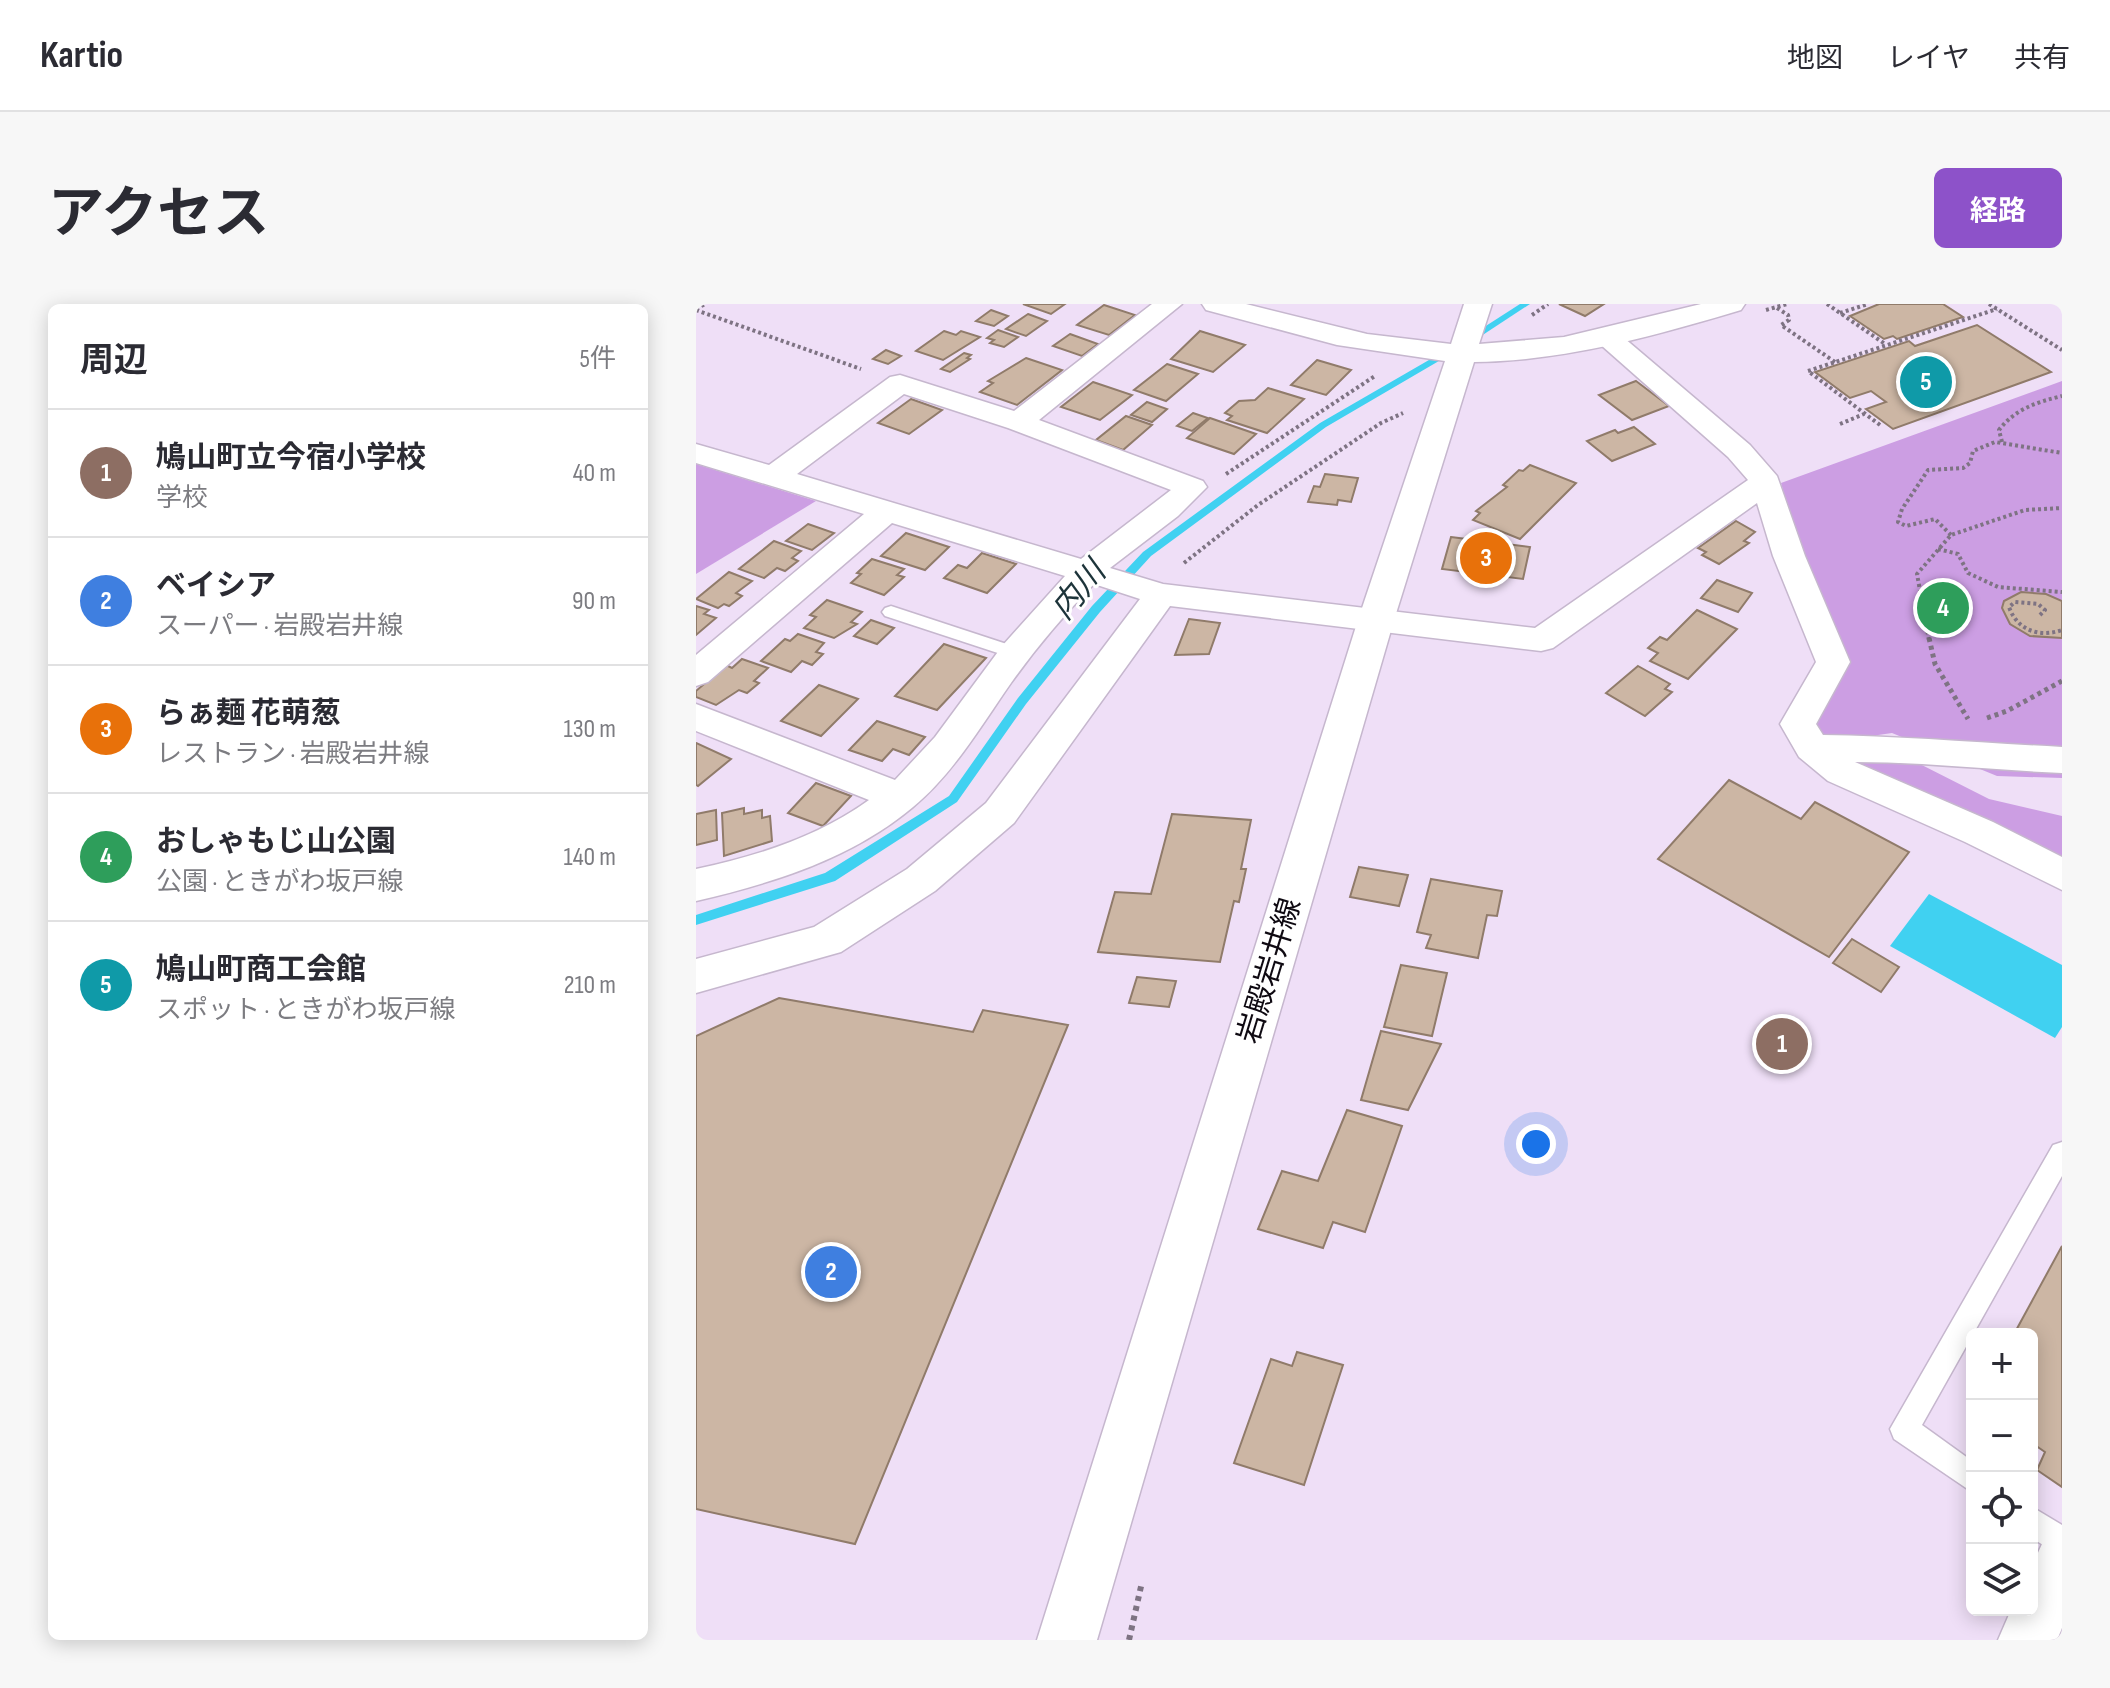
<!DOCTYPE html>
<html lang="ja">
<head>
<meta charset="utf-8">
<style>
  :root { --surface:#fff; --page:#f7f7f7; --text:#2b2b33; --muted:#7c7c81; --line:#e1e1e2; --accent:#8d52c9 }
  body { margin:0; font-family:"Sofia Sans Condensed","Noto Sans JP",sans-serif; background:var(--page); color:var(--text) }
  .controls { position:absolute; right:24px; bottom:24px; display:grid; overflow:hidden; border-radius:12px; box-shadow:0 4px 20px #0003 }
  .controls button { width:72px; height:72px; display:grid; place-items:center; padding:0; border:0; border-bottom:2px solid var(--line); background:var(--surface); color:var(--text); font:40px sans-serif }
  .you { position:absolute; left:840px; top:840px; width:28px; height:28px; margin:-20px; border:6px solid #fff; border-radius:50%; background:#1a73e8; box-shadow:0 0 0 12px #1a73e833 }
  .badge { display:grid; place-items:center; width:52px; height:52px; border-radius:50%; background:var(--accent); color:#fff; font-size:26px; font-weight:700 }
  .pin { position:absolute; translate:-50% -50%; border:4px solid #fff; box-shadow:0 2px 8px #0006 }
  .list { margin:0; padding:0; list-style:none }
  h2 { display:flex; justify-content:space-between; align-items:center; height:104px; margin:0; padding:0 32px; font-size:34px }
  h2 small { font-size:26px; font-weight:400; color:var(--muted) }
  .list li { display:grid; grid-template-columns:52px 1fr auto; gap:24px; align-items:center; box-sizing:border-box; height:128px; padding:0 32px; border-top:2px solid var(--line) }
  .list b { display:block; font-size:30px; white-space:nowrap }
  .list p { margin:0; font-size:26px; white-space:nowrap; color:var(--muted) }
  .list em { font-size:26px; font-style:normal; color:var(--muted) }
  .icon { flex:none; width:44px; height:44px; fill:none; stroke:currentColor; stroke-width:2; stroke-linecap:round; stroke-linejoin:round }
  .map { position:relative; flex:none; width:1366px; height:1336px; overflow:hidden; border-radius:12px }
  header { display:flex; align-items:center; gap:48px; box-sizing:border-box; height:112px; padding:0 40px; background:var(--surface); border-bottom:2px solid var(--line) }
  header strong { font-size:38px }
  nav { display:flex; gap:44px; margin-inline-start:auto; font-size:28px }
  .intro { display:flex; align-items:center; justify-content:space-between; box-sizing:border-box; height:192px; padding:0 48px }
  h1 { margin:0; font-size:56px }
  .button { padding:20px 36px; border-radius:12px; background:var(--accent); color:#fff; font-size:28px; font-weight:700 }
  main { display:flex; gap:48px; padding:0 48px }
  aside { flex:1; background:var(--surface); border-radius:12px; box-shadow:0 4px 20px #0003 }
  .map>svg:first-child { display:block }
</style>
</head>
<body>
<header>
<strong>Kartio</strong>
<nav><a>地図</a><a>レイヤ</a><a>共有</a></nav>
</header>
<div class="intro"><h1>アクセス</h1><a class="button">経路</a></div>
<main>
<aside>
<h2>周辺<small>5件</small></h2>
<ul class="list">
<li><span class="badge" style="background:#8d6e63">1</span><div><b>鳩山町立今宿小学校</b><p>学校</p></div><em>40 m</em></li>
<li><span class="badge" style="background:#3f7fe0">2</span><div><b>ベイシア</b><p>スーパー · 岩殿岩井線</p></div><em>90 m</em></li>
<li><span class="badge" style="background:#e8710a">3</span><div><b>らぁ麺 花萌葱</b><p>レストラン · 岩殿岩井線</p></div><em>130 m</em></li>
<li><span class="badge" style="background:#2e9e5b">4</span><div><b>おしゃもじ山公園</b><p>公園 · ときがわ坂戸線</p></div><em>140 m</em></li>
<li><span class="badge" style="background:#0f9aa8">5</span><div><b>鳩山町商工会館</b><p>スポット · ときがわ坂戸線</p></div><em>210 m</em></li>
</ul>
</aside>
<div class="map">
<svg width="1366" height="1336" viewBox="0 0 1366 1336">
  <rect width="100%" height="100%" fill="#efdff7"/>
  <g fill="#cc9ee3">
    <path d="M 1366,77 L 1366,474 L 1301,472 L 1196,429 L 1134,438 L 1120,425 L 1121,408 L 1153,357 L 1105,252 L 1085,179 Z"/>
    <path d="M 0,160 L 120,197 L 0,270 Z"/>
    <path d="M 1151,454 L 1212,454 L 1293,495 L 1366,512 L 1366,558 L 1164,465 Z"/>
  </g>
  <path fill="#40d1f1" d="M 1233,590 L 1366,661 L 1366,723 L 1359,734 L 1194,642 Z"/>
  <g fill="none" stroke-linecap="round" stroke-linejoin="round">
    <g fill="#40d1f1" fill-rule="evenodd">
      <path d="M 824,0 L 834,0 L 776,38 L 768,36 Z"/>
      <path d="M 752,45 L 760,47 L 630,123 L 455,252 L 404,308 L 330,400 L 261,498 L 139,577 L 0,621 L 0,611 L 129,569 L 253,492 L 322,394 L 396,302 L 447,248 L 624,119 Z"/>
    </g>
  </g>
  <g fill="#ccb6a4" stroke="#907b6a" stroke-width="2">
    <path d="M 327,0 L 369,0 L 355,10 Z"/>
    <path d="M 863,0 L 908,0 L 889,12 Z"/>
    <path d="M 1183,0 L 1247,0 L 1267,13 L 1201,35 L 1197,32 L 1188,35 L 1154,12 Z"/>
    <path d="M 408,1 L 439,11 L 413,31 L 381,21 Z"/>
    <path d="M 295,6 L 312,12 L 298,22 L 280,17 Z"/>
    <path d="M 332,10 L 351,17 L 330,32 L 310,25 Z"/>
    <path d="M 1281,21 L 1355,68 L 1197,125 L 1170,105 L 1190,98 L 1175,87 L 1154,94 L 1119,68 L 1213,37 L 1219,42 Z"/>
    <path d="M 302,26 L 322,33 L 308,43 L 294,39 L 298,36 L 291,34 Z"/>
    <path d="M 248,27 L 260,31 L 265,27 L 284,33 L 247,56 L 220,47 Z"/>
    <path d="M 504,27 L 549,41 L 517,68 L 475,55 Z"/>
    <path d="M 374,30 L 402,40 L 386,52 L 357,42 Z"/>
    <path d="M 190,46 L 205,52 L 192,60 L 177,55 Z"/>
    <path d="M 268,49 L 275,51 L 271,54 L 274,55 L 254,68 L 245,65 Z"/>
    <path d="M 330,54 L 366,66 L 321,101 L 284,88 L 297,79 L 292,77 Z"/>
    <path d="M 621,56 L 655,66 L 630,91 L 595,81 Z"/>
    <path d="M 471,60 L 502,70 L 470,97 L 438,86 Z"/>
    <path d="M 940,77 L 973,102 L 936,116 L 903,91 Z"/>
    <path d="M 397,78 L 436,91 L 404,116 L 365,103 Z"/>
    <path d="M 572,84 L 608,95 L 571,129 L 531,116 L 536,112 L 529,109 L 543,97 L 559,96 Z"/>
    <path d="M 215,95 L 246,106 L 213,130 L 182,119 Z"/>
    <path d="M 451,98 L 471,105 L 456,118 L 435,111 Z"/>
    <path d="M 497,109 L 512,114 L 496,127 L 481,122 Z"/>
    <path d="M 430,112 L 456,121 L 427,146 L 400,136 Z"/>
    <path d="M 514,114 L 560,130 L 538,150 L 491,134 Z"/>
    <path d="M 938,123 L 959,140 L 916,157 L 891,137 L 919,126 L 922,129 Z"/>
    <path d="M 834,161 L 880,179 L 824,235 L 777,216 L 784,209 L 780,207 L 811,183 L 807,181 L 823,166 L 827,167 Z"/>
    <path d="M 629,170 L 662,174 L 655,198 L 642,196 L 641,201 L 612,198 L 618,182 L 624,183 Z"/>
    <path d="M 1040,217 L 1059,228 L 1048,237 L 1053,239 L 1023,260 L 1006,251 L 1010,248 L 1002,244 Z"/>
    <path d="M 112,220 L 138,229 L 116,246 L 90,237 Z"/>
    <path d="M 210,229 L 253,243 L 229,266 L 185,252 Z"/>
    <path d="M 755,233 L 834,243 L 827,275 L 746,265 Z"/>
    <path d="M 78,237 L 105,247 L 96,254 L 102,257 L 89,267 L 81,264 L 68,274 L 43,265 Z"/>
    <path d="M 286,249 L 320,260 L 291,289 L 248,274 L 262,261 L 271,264 Z"/>
    <path d="M 176,255 L 208,265 L 201,271 L 208,273 L 188,291 L 155,279 L 165,270 L 161,269 Z"/>
    <path d="M 33,268 L 56,277 L 40,289 L 46,292 L 33,302 L 28,300 L 22,304 L 0,295 Z"/>
    <path d="M 1021,276 L 1056,289 L 1042,308 L 1005,294 Z"/>
    <path d="M 1325,288 L 1350,290 L 1366,297 L 1366,334 L 1334,332 L 1314,320 L 1306,304 L 1308,297 Z"/>
    <path d="M 131,296 L 166,308 L 155,318 L 161,320 L 138,334 L 108,324 L 120,313 L 114,311 Z"/>
    <path d="M 0,302 L 13,306 L 8,310 L 20,314 L 0,331 Z"/>
    <path d="M 1001,306 L 1041,325 L 992,375 L 954,357 L 962,349 L 952,344 L 964,333 L 971,336 Z"/>
    <path d="M 493,315 L 524,319 L 513,350 L 479,351 Z"/>
    <path d="M 175,316 L 198,324 L 181,340 L 158,332 Z"/>
    <path d="M 102,330 L 128,339 L 120,348 L 127,350 L 116,361 L 106,357 L 95,368 L 65,357 L 89,335 L 94,337 Z"/>
    <path d="M 248,340 L 290,354 L 241,406 L 199,392 Z"/>
    <path d="M 46,355 L 72,364 L 58,377 L 63,379 L 51,389 L 43,386 L 20,401 L 0,393 L 0,387 L 30,361 L 36,364 Z"/>
    <path d="M 942,362 L 974,380 L 969,385 L 976,388 L 949,412 L 910,389 Z"/>
    <path d="M 123,381 L 162,395 L 125,432 L 85,417 Z"/>
    <path d="M 181,417 L 229,433 L 213,451 L 197,445 L 186,457 L 153,446 Z"/>
    <path d="M 0,439 L 35,455 L 2,482 L 0,481 Z"/>
    <path d="M 1033,476 L 1105,515 L 1119,498 L 1213,548 L 1133,653 L 962,555 Z"/>
    <path d="M 120,479 L 155,492 L 127,522 L 92,509 Z"/>
    <path d="M 48,504 L 48,510 L 66,506 L 66,514 L 74,512 L 76,537 L 28,552 L 26,509 Z"/>
    <path d="M 20,506 L 21,536 L 0,541 L 0,510 Z"/>
    <path d="M 476,510 L 555,516 L 545,565 L 550,565 L 543,598 L 538,597 L 524,658 L 402,648 L 419,588 L 455,590 Z"/>
    <path d="M 663,563 L 712,571 L 703,602 L 654,593 Z"/>
    <path d="M 735,575 L 806,587 L 801,612 L 791,611 L 782,654 L 730,644 L 735,631 L 721,628 Z"/>
    <path d="M 1156,635 L 1203,663 L 1185,688 L 1137,659 Z"/>
    <path d="M 705,661 L 751,669 L 736,732 L 688,723 Z"/>
    <path d="M 441,673 L 480,677 L 473,703 L 433,699 Z"/>
    <path d="M 83,694 L 277,728 L 287,706 L 372,721 L 159,1240 L 0,1205 L 0,732 Z"/>
    <path d="M 685,727 L 745,740 L 712,806 L 665,796 Z"/>
    <path d="M 651,806 L 706,822 L 669,928 L 637,918 L 627,944 L 562,925 L 586,867 L 622,877 Z"/>
    <path d="M 1366,942 L 1366,1183 L 1341,1166 L 1349,1148 L 1336,1139 L 1336,1030 L 1318,1030 Z"/>
    <path d="M 601,1048 L 647,1061 L 608,1181 L 538,1159 L 575,1055 L 596,1062 Z"/>
  </g>
  <g fill="none" stroke-linecap="round" stroke-linejoin="round">
    <defs>
      <g id="service">
        <path d="M 195,302 L 326,345 L 329,349 L 320,355 L 189,312 L 186,308 L 189,304 Z"/>
        <path d="M 1366,838 L 1366,872 L 1226,1121 L 1276,1157 L 1276,1188 L 1198,1135 L 1194,1125 L 1357,841 Z"/>
        <path d="M 1336,1203 L 1366,1221 L 1366,1253 L 1336,1234 Z"/>
      </g>
      <g id="minor">
        <path d="M 456,0 L 486,0 L 343,116 L 507,177 L 511,183 L 482,212 L 414,264 L 467,280 L 839,324 L 1052,176 L 1032,153 L 897,34 L 901,28 L 921,28 L 1054,141 L 1081,172 L 1109,252 L 1154,358 L 1120,420 L 1127,431 C 1207,432 1286,439 1366,443 L 1366,469 C 1297,466 1228,458 1159,458 L 1297,518 L 1366,553 L 1366,586 L 1269,538 L 1132,477 L 1103,453 L 1084,420 L 1120,358 L 1077,252 L 1061,199 L 857,344 L 845,347 L 474,302 L 318,519 L 239,587 L 145,648 L 0,689 L 0,655 L 118,623 L 211,565 L 290,499 L 444,295 L 398,280 C 368,311 340,344 315,379 C 285,422 257,470 217,503 C 155,555 77,579 0,597 L 0,565 C 61,552 122,533 173,496 L 0,427 L 0,400 L 199,476 L 239,433 L 307,341 L 369,272 L 196,219 L 12,378 L 0,382 L 0,351 L 168,210 L 0,159 L 0,140 L 73,161 L 194,73 L 204,71 L 318,107 ZM 208,90 L 312,124 L 475,186 L 385,255 L 101,170 Z"/>
        <path d="M 1366,1232 L 1366,1324 L 1361,1336 L 1302,1336 L 1315,1306 L 1336,1306 L 1336,1262 L 1346,1240 Z"/>
      </g>
      <path id="secondary" d="M 506,0 L 550,0 L 671,30 L 755,40 L 768,0 L 796,0 L 783,40 L 868,33 L 1005,0 L 1049,0 L 1045,6 C 958,32 869,57 778,58 L 698,316 L 401,1336 L 341,1336 L 662,316 L 749,57 L 641,41 L 510,6 Z"/>
    </defs>
    <use href="#service" stroke="#c6b7ce" stroke-width="3"/>
    <use href="#minor" stroke="#c6b7ce" stroke-width="3"/>
    <use href="#secondary" stroke="#c6b7ce" stroke-width="3"/>
    <g stroke="#7e7383" stroke-width="4" stroke-dasharray="3 3" stroke-linecap="butt">
      <path d="M 1131,0 L 1189,40"/>
      <path d="M 1293,0 L 1366,46"/>
      <path d="M 1081,4 L 1092,11 L 1093,16 L 1085,21 L 1139,58"/>
      <path d="M 0,5 L 9,0"/>
      <path d="M 0,6 L 165,65"/>
      <path d="M 1070,6 L 1091,0"/>
      <path d="M 1144,9 L 1172,0"/>
      <path d="M 836,11 L 852,0"/>
      <path d="M 1144,120 L 1168,110"/>
      <path d="M 1184,121 L 1112,67 L 1301,5"/>
      <path d="M 1306,138 L 1303,126 C 1319,105 1341,98 1366,92"/>
      <path d="M 530,170 L 679,72"/>
      <path d="M 1255,231 L 1239,215 L 1210,222 L 1202,218 L 1206,205 L 1232,166 L 1267,164 L 1274,159 L 1277,147 L 1299,138 L 1366,149"/>
      <path d="M 1242,245 L 1262,250 L 1272,269 L 1302,283 L 1366,288"/>
      <path d="M 488,259 L 562,201 L 685,119 L 707,109"/>
      <path d="M 1344,311 L 1349,306 L 1342,300 L 1319,298 L 1313,303 C 1321,326 1343,334 1366,326"/>
      <path d="M 1233,336 L 1221,270 L 1255,231 L 1329,206 L 1366,204"/>
    </g>
    <g stroke="#7e7383" stroke-width="5" stroke-dasharray="4 4" stroke-linecap="butt">
      <path d="M 1233,334 L 1239,360 L 1272,415"/>
      <path d="M 1291,414 L 1311,407 L 1366,377"/>
    </g>
    <path stroke="#7e7383" stroke-width="6" stroke-dasharray="5 5" stroke-linecap="butt" d="M 433,1336 L 446,1278"/>
    <use href="#service" fill="#fff" fill-rule="evenodd"/>
    <use href="#minor" fill="#fff" fill-rule="evenodd"/>
    <use href="#secondary" fill="#fff" fill-rule="evenodd"/>
  </g>
  <g text-anchor="middle" dominant-baseline="central" stroke-width="6" stroke-linejoin="round" paint-order="stroke">
    <g font-size="30" fill="#0f0a12" stroke="#fff">
      <text transform="translate(574 667) rotate(-73)">岩殿岩井線</text>
    </g>
    <g font-size="32" font-style="italic" fill="#1d343a" stroke="#fff">
      <text transform="translate(383 287) rotate(-50)">内川</text>
    </g>
  </g>
</svg>
<div class="controls">
<button>+</button>
<button>−</button>
<button><svg class="icon" aria-label="locate" viewBox="0 0 24 24"><circle cx="12" cy="12" r="6"/><path d="M12 2v4M12 18v4M2 12h4M18 12h4"/></svg></button>
<button><svg class="icon" aria-label="layers" viewBox="0 0 24 24"><path d="M12 4l9 5-9 5-9-5zM3 14l9 5 9-5"/></svg></button>
</div>
<div class="you"></div>
<div class="pin badge" style="left:1086px;top:740px;background:#8d6e63">1</div>
<div class="pin badge" style="left:135px;top:968px;background:#3f7fe0">2</div>
<div class="pin badge" style="left:790px;top:254px;background:#e8710a">3</div>
<div class="pin badge" style="left:1247px;top:304px;background:#2e9e5b">4</div>
<div class="pin badge" style="left:1230px;top:78px;background:#0f9aa8">5</div>
</div>
</main>
</body>
</html>
